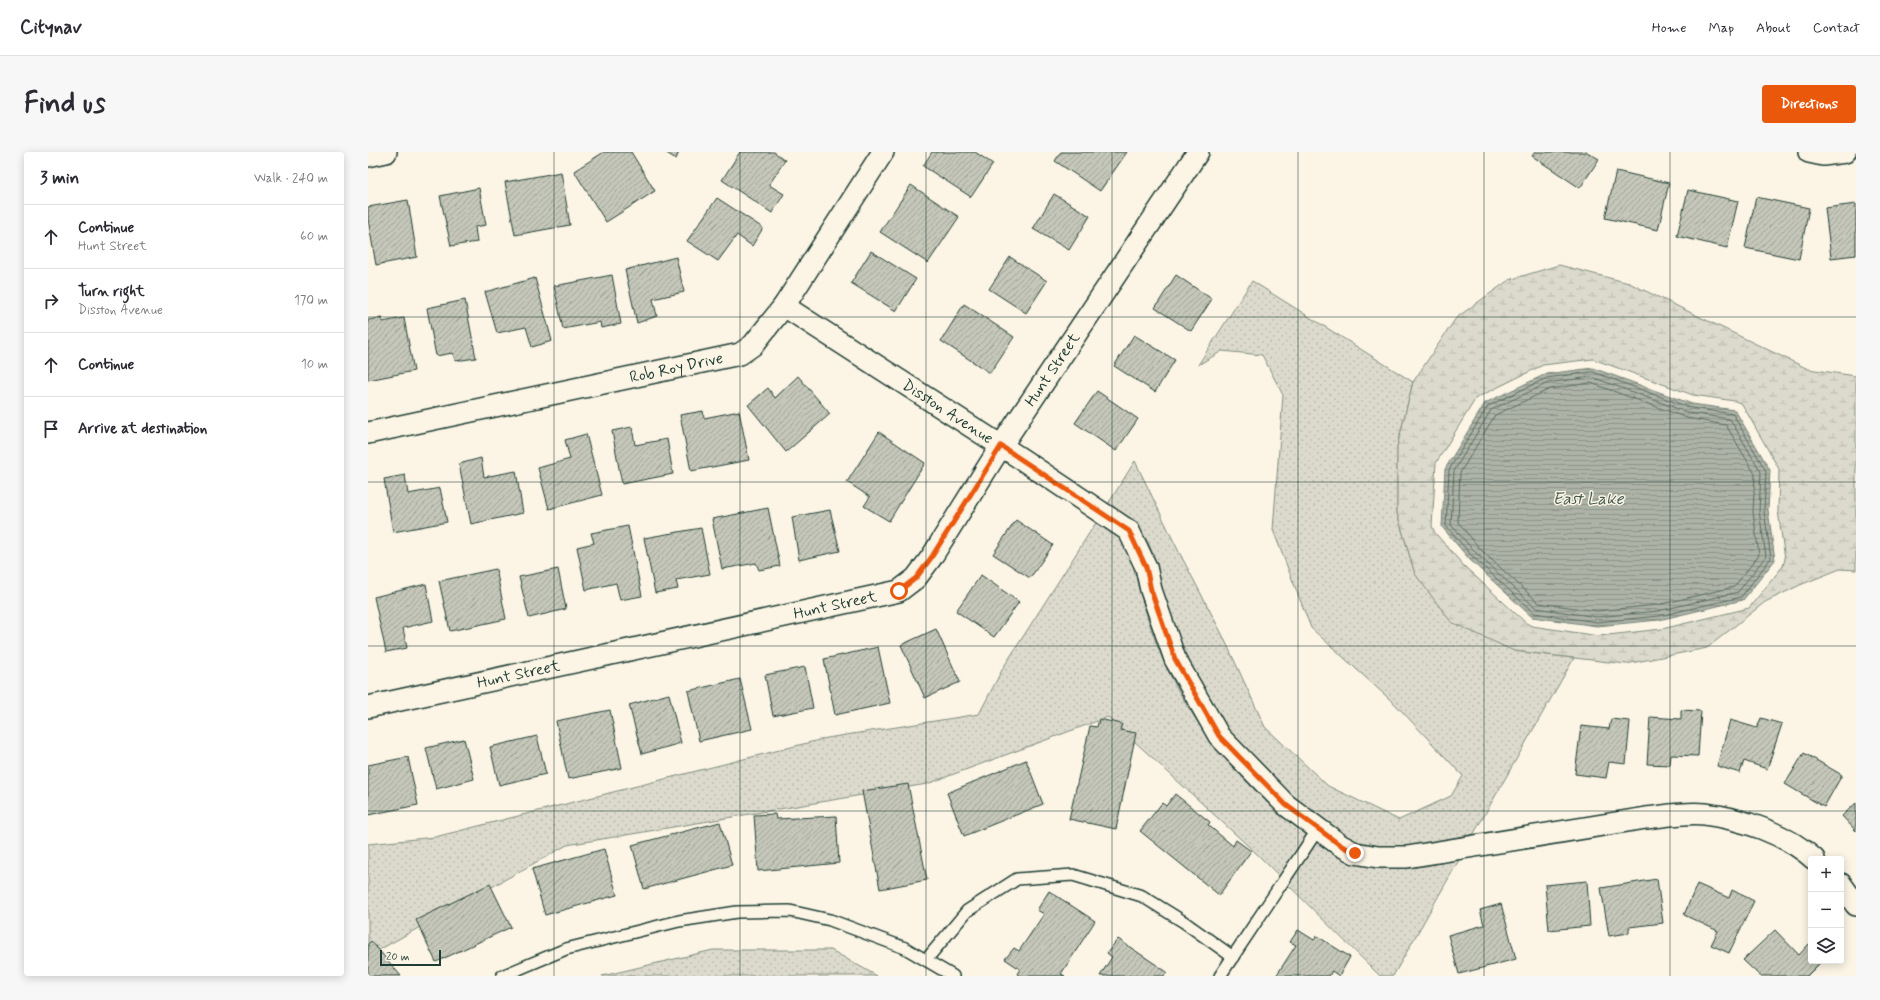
<!DOCTYPE html>
<html lang="en">
<head>
<meta charset="utf-8">
<style>
  :root { --surface:#fff; --page:#f7f7f7; --text:#2b2b33; --muted:#7c7c81; --line:#e1e1e2; --accent:#ea580c }
  body { margin:0; font-family:Mynerve,sans-serif; background:var(--page); color:var(--text) }
  .controls { position:absolute; right:12px; bottom:12px; display:grid; overflow:hidden; border-radius:4px; box-shadow:0 2px 10px #0003 }
  .controls button { width:36px; height:36px; display:grid; place-items:center; padding:0; border:0; border-bottom:1px solid var(--line); background:var(--surface); color:var(--text); font:20px sans-serif }
  .scale { position:absolute; left:12px; bottom:10px; width:61px; box-sizing:border-box; padding-left:4px; border:2px solid #1f3d34; border-top:0; font-size:11px; line-height:14px; white-space:nowrap; color:#1f3d34; -webkit-text-stroke:3px #fcf5e5; paint-order:stroke }
  .stop { position:absolute; width:12px; height:12px; margin:-9px; border:3px solid #ea580c; border-radius:50%; background:#fff }
  .stop.end { background:#ea580c; border-color:#fff; box-shadow:0 1px 4px #0008 }
  .list { margin:0; padding:0; list-style:none }
  h2 { display:flex; justify-content:space-between; align-items:center; height:52px; margin:0; padding:0 16px; font-size:17px }
  h2 small { font-size:13px; font-weight:400; color:var(--muted) }
  .list li { display:grid; grid-template-columns:26px 1fr auto; gap:12px; align-items:center; box-sizing:border-box; height:64px; padding:0 16px; border-top:1px solid var(--line) }
  .list b { display:block; font-size:15px; white-space:nowrap }
  .list p { margin:0; font-size:13px; white-space:nowrap; color:var(--muted) }
  .list em { font-size:13px; font-style:normal; color:var(--muted) }
  .icon { flex:none; width:22px; height:22px; fill:none; stroke:currentColor; stroke-width:2; stroke-linecap:round; stroke-linejoin:round }
  .map { position:relative; flex:none; width:1488px; height:824px; overflow:hidden; border-radius:4px }
  header { display:flex; align-items:center; gap:24px; box-sizing:border-box; height:56px; padding:0 20px; background:var(--surface); border-bottom:1px solid var(--line) }
  header strong { font-size:19px }
  nav { display:flex; gap:22px; margin-inline-start:auto; font-size:14px }
  .intro { display:flex; align-items:center; justify-content:space-between; box-sizing:border-box; height:96px; padding:0 24px }
  h1 { margin:0; font-size:28px }
  .button { padding:10px 18px; border-radius:4px; background:var(--accent); color:#fff; font-size:14px; font-weight:700 }
  main { display:flex; gap:24px; padding:0 24px }
  aside { flex:1; background:var(--surface); border-radius:4px; box-shadow:0 2px 10px #0003 }
  .map>svg:first-child { display:block }
</style>
</head>
<body>
<header>
<strong>Citynav</strong>
<nav><a>Home</a><a>Map</a><a>About</a><a>Contact</a></nav>
</header>
<div class="intro"><h1>Find us</h1><a class="button">Directions</a></div>
<main>
<aside>
<h2>3 min<small>Walk · 240 m</small></h2>
<ul class="list">
<li><svg class="icon" aria-label="ahead" viewBox="0 0 24 24"><path d="M12 20V5M6 11l6-6 6 6"/></svg><div><b>Continue</b><p>Hunt Street</p></div><em>60 m</em></li>
<li><svg class="icon" aria-label="right" viewBox="0 0 24 24"><path d="M7 20v-9h11M14 6l5 5-5 5"/></svg><div><b>Turn right</b><p>Disston Avenue</p></div><em>170 m</em></li>
<li><svg class="icon" aria-label="ahead" viewBox="0 0 24 24"><path d="M12 20V5M6 11l6-6 6 6"/></svg><div><b>Continue</b></div><em>10 m</em></li>
<li><svg class="icon" aria-label="arrive" viewBox="0 0 24 24"><path d="M6 21V4h12l-3 4 3 4H6"/></svg><div><b>Arrive at destination</b></div></li>
</ul>
</aside>
<div class="map">
<svg width="1488" height="824" viewBox="0 0 1488 824">
  <defs>
    <pattern id="green-dots" width="8" height="8" patternUnits="userSpaceOnUse"><rect width="8" height="8" fill="#dcdacc"/><path d="M2 2h.1M6 6h.1" fill="none" stroke="#bcbcb0" stroke-width="1.8" stroke-linecap="round"/></pattern>
    <pattern id="wetland-marsh" width="20" height="14" patternUnits="userSpaceOnUse"><rect width="20" height="14" fill="#dcdacc"/><path d="M1 5h8M5 5V1M11 12h8M15 12V8" fill="none" stroke="#bcbcb0"/></pattern>
    <pattern id="water-rules" width="6" height="5" patternUnits="userSpaceOnUse"><rect width="6" height="5" fill="#aeb3a7"/><path d="M0 2.5h6" fill="none" stroke="#8d9389"/></pattern>
    <pattern id="building-hatch" width="6" height="6" patternUnits="userSpaceOnUse"><rect width="6" height="6" fill="#c5c7b9"/><path d="M-1 1l2-2M0 6l6-6M5 7l2-2" fill="none" stroke="#9fa397"/></pattern>
  </defs>
  <rect width="100%" height="100%" fill="#fcf5e5"/>
  <filter id="ink" filterUnits="userSpaceOnUse"><feTurbulence type="fractalNoise" baseFrequency=".025" numOctaves="2"/><feDisplacementMap in="SourceGraphic" scale="8" xChannelSelector="R" yChannelSelector="G"/><feConvolveMatrix kernelMatrix="1 2 1 2 8 2 1 2 1" color-interpolation-filters="sRGB"/></filter>
  <g filter="url(#ink)">
    <g fill="url(#green-dots)" stroke="#7e8c80">
      <path d="M 884,129 L 1045,230 L 1029,295 L 1029,361 L 1047,422 L 1146,499 L 1206,506 L 1105,683 L 1037,695 L 1010,694 L 990,691 L 977,685 L 925,645 L 860,578 L 817,504 L 794,436 L 789,412 L 780,390 L 767,371 L 740,352 L 767,309 L 810,398 L 854,482 L 897,575 L 960,634 L 1031,668 L 1083,644 L 1095,624 L 1028,553 L 943,476 L 905,378 L 915,243 L 894,203 L 854,199 L 830,213 Z"/>
      <path d="M 729,369 C 736,375 748,380 753,387 C 765,403 767,423 772,441 C 779,464 786,488 796,510 C 827,579 879,637 940,683 C 954,693 969,706 986,711 C 1020,722 1057,714 1091,708 L 1025,824 L 1012,824 L 890,703 L 740,565 L 559,632 L 199,693 L 0,804 L 0,692 L 67,685 L 459,586 L 611,562 L 635,516 Z"/>
      <path d="M 345,798 L 463,798 L 509,824 L 234,824 Z"/>
    </g>
    <path fill="url(#wetland-marsh)" stroke="#7e8c80" fill-rule="evenodd" d="M 1191,113 L 1261,131 L 1440,217 L 1488,224 L 1488,418 L 1472,417 L 1432,433 L 1397,450 L 1339,496 L 1258,512 L 1146,499 L 1083,470 L 1047,422 L 1029,361 L 1029,295 L 1045,230 L 1088,166 L 1141,128 ZM 1225,207 L 1325,243 L 1367,249 L 1374,252 L 1411,317 L 1410,359 L 1417,407 L 1415,414 L 1381,456 L 1294,477 L 1231,484 L 1164,474 L 1158,471 L 1096,414 L 1067,381 L 1064,374 L 1068,311 L 1108,246 L 1175,213 Z"/>
    <path fill="url(#water-rules)" stroke="#758479" d="M 1225,216 L 1324,252 L 1367,258 L 1402,318 L 1400,358 L 1407,408 L 1375,448 L 1291,468 L 1229,474 L 1164,465 L 1102,408 L 1074,375 L 1077,317 L 1117,251 L 1178,222 Z"/>
    <g fill="none" stroke-linecap="round" stroke-linejoin="round">
      <g stroke="#586c62" stroke-width="1">
        <path d="M 1225,220 L 1323,256 L 1365,262 L 1398,319 L 1396,359 L 1403,406 L 1373,445 L 1291,464 L 1229,470 L 1166,461 L 1105,405 L 1078,374 L 1081,318 L 1120,254 L 1179,226 Z"/>
        <path d="M 1224,225 L 1321,261 L 1362,267 L 1393,320 L 1391,359 L 1398,404 L 1370,440 L 1290,459 L 1229,465 L 1168,456 L 1109,402 L 1083,373 L 1086,319 L 1123,258 L 1180,231 Z"/>
        <path d="M 1223,231 L 1319,266 L 1358,273 L 1387,322 L 1385,360 L 1391,403 L 1366,435 L 1289,453 L 1229,459 L 1171,451 L 1113,398 L 1090,370 L 1092,321 L 1127,263 L 1182,237 Z"/>
      </g>
    </g>
    <g fill="url(#building-hatch)" stroke="#1f3d34">
      <path d="M 236,0 L 263,0 L 287,39 L 238,70 L 206,19 Z"/>
      <path d="M 297,0 L 311,0 L 308,7 Z"/>
      <path d="M 372,0 L 406,0 L 417,8 L 401,33 L 416,42 L 404,61 L 354,28 Z"/>
      <path d="M 564,0 L 607,0 L 625,12 L 603,45 L 555,14 Z"/>
      <path d="M 693,0 L 759,0 L 732,39 L 687,9 Z"/>
      <path d="M 1167,0 L 1219,0 L 1231,7 L 1212,36 L 1164,4 Z"/>
      <path d="M 1248,19 L 1301,31 L 1290,78 L 1237,66 Z"/>
      <path d="M 193,20 L 202,73 L 147,83 L 137,30 Z"/>
      <path d="M 543,33 L 591,65 L 560,111 L 512,80 Z"/>
      <path d="M 111,36 L 118,73 L 107,75 L 109,90 L 83,94 L 72,44 Z"/>
      <path d="M 1320,38 L 1370,49 L 1359,96 L 1309,84 Z"/>
      <path d="M 686,42 L 722,64 L 701,98 L 665,77 Z"/>
      <path d="M 1388,45 L 1441,56 L 1431,107 L 1377,96 Z"/>
      <path d="M 349,46 L 395,76 L 384,94 L 369,83 L 350,109 L 319,89 Z"/>
      <path d="M 40,48 L 49,105 L 8,113 L 0,67 L 0,55 Z"/>
      <path d="M 1488,52 L 1488,103 L 1463,106 L 1457,56 Z"/>
      <path d="M 503,99 L 548,127 L 528,159 L 483,131 Z"/>
      <path d="M 308,105 L 316,140 L 285,147 L 289,164 L 269,171 L 257,118 Z"/>
      <path d="M 642,105 L 679,129 L 658,161 L 621,137 Z"/>
      <path d="M 244,123 L 253,172 L 233,176 L 232,170 L 195,177 L 186,134 Z"/>
      <path d="M 808,123 L 844,147 L 823,179 L 787,156 Z"/>
      <path d="M 167,126 L 184,189 L 164,195 L 158,175 L 129,181 L 117,140 Z"/>
      <path d="M 97,148 L 108,206 L 87,209 L 85,201 L 68,204 L 59,156 Z"/>
      <path d="M 596,152 L 646,185 L 622,221 L 573,189 Z"/>
      <path d="M 14,166 L 14,170 L 36,166 L 46,219 L 0,228 L 0,168 Z"/>
      <path d="M 766,183 L 807,208 L 787,240 L 746,214 Z"/>
      <path d="M 430,224 L 462,262 L 418,300 L 380,253 L 400,236 L 407,246 Z"/>
      <path d="M 729,239 L 770,267 L 748,299 L 707,271 Z"/>
      <path d="M 335,259 L 336,266 L 371,259 L 381,308 L 323,319 L 312,263 Z"/>
      <path d="M 264,275 L 267,293 L 299,287 L 305,322 L 254,332 L 244,279 Z"/>
      <path d="M 511,280 L 557,311 L 521,369 L 496,354 L 502,345 L 479,330 Z"/>
      <path d="M 218,282 L 234,343 L 181,357 L 170,316 L 202,307 L 197,288 Z"/>
      <path d="M 113,306 L 116,325 L 148,319 L 155,361 L 103,372 L 91,312 Z"/>
      <path d="M 37,323 L 40,342 L 72,336 L 79,370 L 25,380 L 16,327 Z"/>
      <path d="M 400,356 L 412,414 L 391,418 L 388,411 L 354,417 L 344,367 Z"/>
      <path d="M 462,358 L 472,399 L 431,408 L 424,365 Z"/>
      <path d="M 648,368 L 685,393 L 662,426 L 625,402 Z"/>
      <path d="M 260,374 L 274,444 L 252,448 L 248,431 L 218,438 L 209,395 L 226,391 L 223,381 Z"/>
      <path d="M 333,376 L 342,422 L 308,428 L 310,437 L 287,441 L 276,386 Z"/>
      <path d="M 128,417 L 138,467 L 82,479 L 71,429 Z"/>
      <path d="M 190,417 L 198,457 L 161,466 L 151,425 Z"/>
      <path d="M 613,423 L 651,450 L 626,485 L 588,459 Z"/>
      <path d="M 58,432 L 65,469 L 35,476 L 39,496 L 18,500 L 6,445 Z"/>
      <path d="M 568,477 L 592,530 L 557,546 L 533,493 Z"/>
      <path d="M 510,495 L 522,551 L 467,563 L 456,507 Z"/>
      <path d="M 437,515 L 445,556 L 405,564 L 397,523 Z"/>
      <path d="M 372,527 L 384,577 L 331,589 L 320,539 Z"/>
      <path d="M 301,542 L 313,591 L 274,602 L 261,553 Z"/>
      <path d="M 242,558 L 254,616 L 200,627 L 188,569 Z"/>
      <path d="M 1313,558 L 1333,559 L 1330,604 L 1303,603 L 1302,613 L 1279,612 L 1282,565 L 1313,567 Z"/>
      <path d="M 1393,566 L 1414,572 L 1399,617 L 1376,609 L 1372,621 L 1349,614 L 1362,568 L 1389,576 Z"/>
      <path d="M 731,567 L 754,572 L 752,578 L 768,581 L 748,677 L 701,667 L 722,574 L 729,575 Z"/>
      <path d="M 1243,567 L 1262,569 L 1258,612 L 1241,610 L 1238,626 L 1207,622 L 1213,574 L 1241,577 Z"/>
      <path d="M 169,584 L 178,622 L 131,633 L 122,595 Z"/>
      <path d="M 96,587 L 106,627 L 68,637 L 58,596 Z"/>
      <path d="M 1436,601 L 1474,623 L 1456,655 L 1417,632 Z"/>
      <path d="M 40,605 L 50,653 L 0,663 L 0,613 Z"/>
      <path d="M 658,608 L 675,652 L 596,684 L 579,641 Z"/>
      <path d="M 540,632 L 559,728 L 512,737 L 494,639 Z"/>
      <path d="M 807,642 L 842,670 L 840,673 L 865,694 L 868,688 L 883,699 L 851,743 L 772,679 L 794,651 L 798,654 Z"/>
      <path d="M 1488,651 L 1488,679 L 1474,664 Z"/>
      <path d="M 407,662 L 408,667 L 468,664 L 471,711 L 390,719 L 386,663 Z"/>
      <path d="M 352,670 L 364,713 L 276,737 L 264,693 Z"/>
      <path d="M 236,697 L 249,743 L 177,763 L 164,717 Z"/>
      <path d="M 1289,727 L 1295,771 L 1261,775 L 1261,781 L 1241,784 L 1233,736 Z"/>
      <path d="M 1219,729 L 1222,774 L 1181,778 L 1177,733 Z"/>
      <path d="M 122,732 L 143,775 L 68,810 L 48,768 Z"/>
      <path d="M 1329,732 L 1361,746 L 1364,738 L 1386,749 L 1361,801 L 1343,793 L 1350,779 L 1316,763 Z"/>
      <path d="M 681,739 L 727,769 L 693,822 L 697,824 L 652,824 L 649,822 L 652,817 L 637,807 L 646,796 L 651,799 L 676,762 L 669,758 Z"/>
      <path d="M 1133,752 L 1148,807 L 1091,822 L 1080,783 L 1116,773 L 1112,758 Z"/>
      <path d="M 930,778 L 946,788 L 949,784 L 982,805 L 971,824 L 964,819 L 961,824 L 908,824 L 928,793 L 922,790 Z"/>
      <path d="M 1407,778 L 1431,803 L 1441,792 L 1443,794 L 1443,809 L 1454,809 L 1439,824 L 1392,824 L 1375,808 Z"/>
      <path d="M 750,787 L 799,820 L 796,824 L 732,824 L 744,805 L 739,801 Z"/>
      <path d="M 3,789 L 33,824 L 0,824 L 0,792 Z"/>
    </g>
    <g fill="none" stroke-linecap="round" stroke-linejoin="round">
      <defs>
        <g id="lane">
          <path d="M 558,808 L 599,759 L 649,727 L 705,723 L 774,744 L 816,770 L 865,805"/>
          <path d="M 134,824 L 198,797 L 311,769 L 369,760 L 422,759 L 462,768 L 537,796 L 585,824"/>
          <path d="M 852,824 L 950,677"/>
        </g>
        <g id="street">
          <path d="M 1441,0 L 1455,3 L 1477,0"/>
          <path d="M 0,4 L 18,0"/>
          <path id="s1" d="M 416,154 L 655,308 L 761,379 L 778,415 L 783,438 L 807,507 L 851,584 L 918,653 L 972,693 L 987,701 L 1010,705 L 1039,705 L 1278,666 C 1297,664 1317,660 1337,662 C 1374,667 1417,681 1446,707"/>
          <path id="s2" d="M 0,281 L 372,202 L 385,193 L 416,154 L 515,0"/>
          <path id="s3" d="M 0,555 L 531,439 L 548,426 L 563,406 L 633,294 L 830,0"/>
          <path d="M 1473,732 L 1488,753"/>
        </g>
      </defs>
      <use href="#lane" stroke="#1f3d34" stroke-width="14"/>
      <use href="#street" stroke="#1f3d34" stroke-width="24"/>
      <use href="#lane" stroke="#fcf5e5" stroke-width="11"/>
      <use href="#street" stroke="#fcf5e5" stroke-width="21"/>
    </g>
  </g>
  <g fill="none" stroke-linecap="round" stroke-linejoin="round" filter="url(#ink)">
    <path stroke="#ea580c" stroke-width="5" d="M 531,439 L 548,426 L 563,406 L 633,294 L 761,379 L 778,415 L 783,438 L 807,507 L 851,584 L 918,653 L 972,693 L 987,701"/>
  </g>
  <path fill="none" stroke="#1f3d34" stroke-width="1" stroke-opacity="0.55" d="M 186,0 L 186,824M 372,0 L 372,824M 558,0 L 558,824M 744,0 L 744,824M 930,0 L 930,824M 1116,0 L 1116,824M 1302,0 L 1302,824M 0,165 L 1488,165M 0,330 L 1488,330M 0,494 L 1488,494M 0,659 L 1488,659"/>
  <g text-anchor="middle" dominant-baseline="central" stroke-width="3" stroke-linejoin="round" paint-order="stroke">
    <g font-size="16" fill="#1f3d34" stroke="#fcf5e5">
      <text stroke="none"><textPath href="#s2" startOffset="315">Rob Roy Drive</textPath></text>
      <text stroke="none"><textPath href="#s3" startOffset="814">Hunt Street</textPath></text>
      <text stroke="none"><textPath href="#s1" startOffset="195">Disston Avenue</textPath></text>
      <text stroke="none"><textPath href="#s3" startOffset="478">Hunt Street</textPath></text>
      <text stroke="none"><textPath href="#s3" startOffset="154">Hunt Street</textPath></text>
    </g>
    <g font-size="17" font-style="italic" fill="#435a51" stroke="#fcf5e5">
      <text x="1220" y="347">East Lake</text>
    </g>
  </g>
</svg>
<div class="controls">
<button>+</button>
<button>−</button>
<button><svg class="icon" aria-label="layers" viewBox="0 0 24 24"><path d="M12 4l9 5-9 5-9-5zM3 14l9 5 9-5"/></svg></button>
</div>
<div class="scale">20 m</div>
<div class="stop" style="left:531px;top:439px"></div>
<div class="stop end" style="left:987px;top:701px"></div>
</div>
</main>
</body>
</html>
